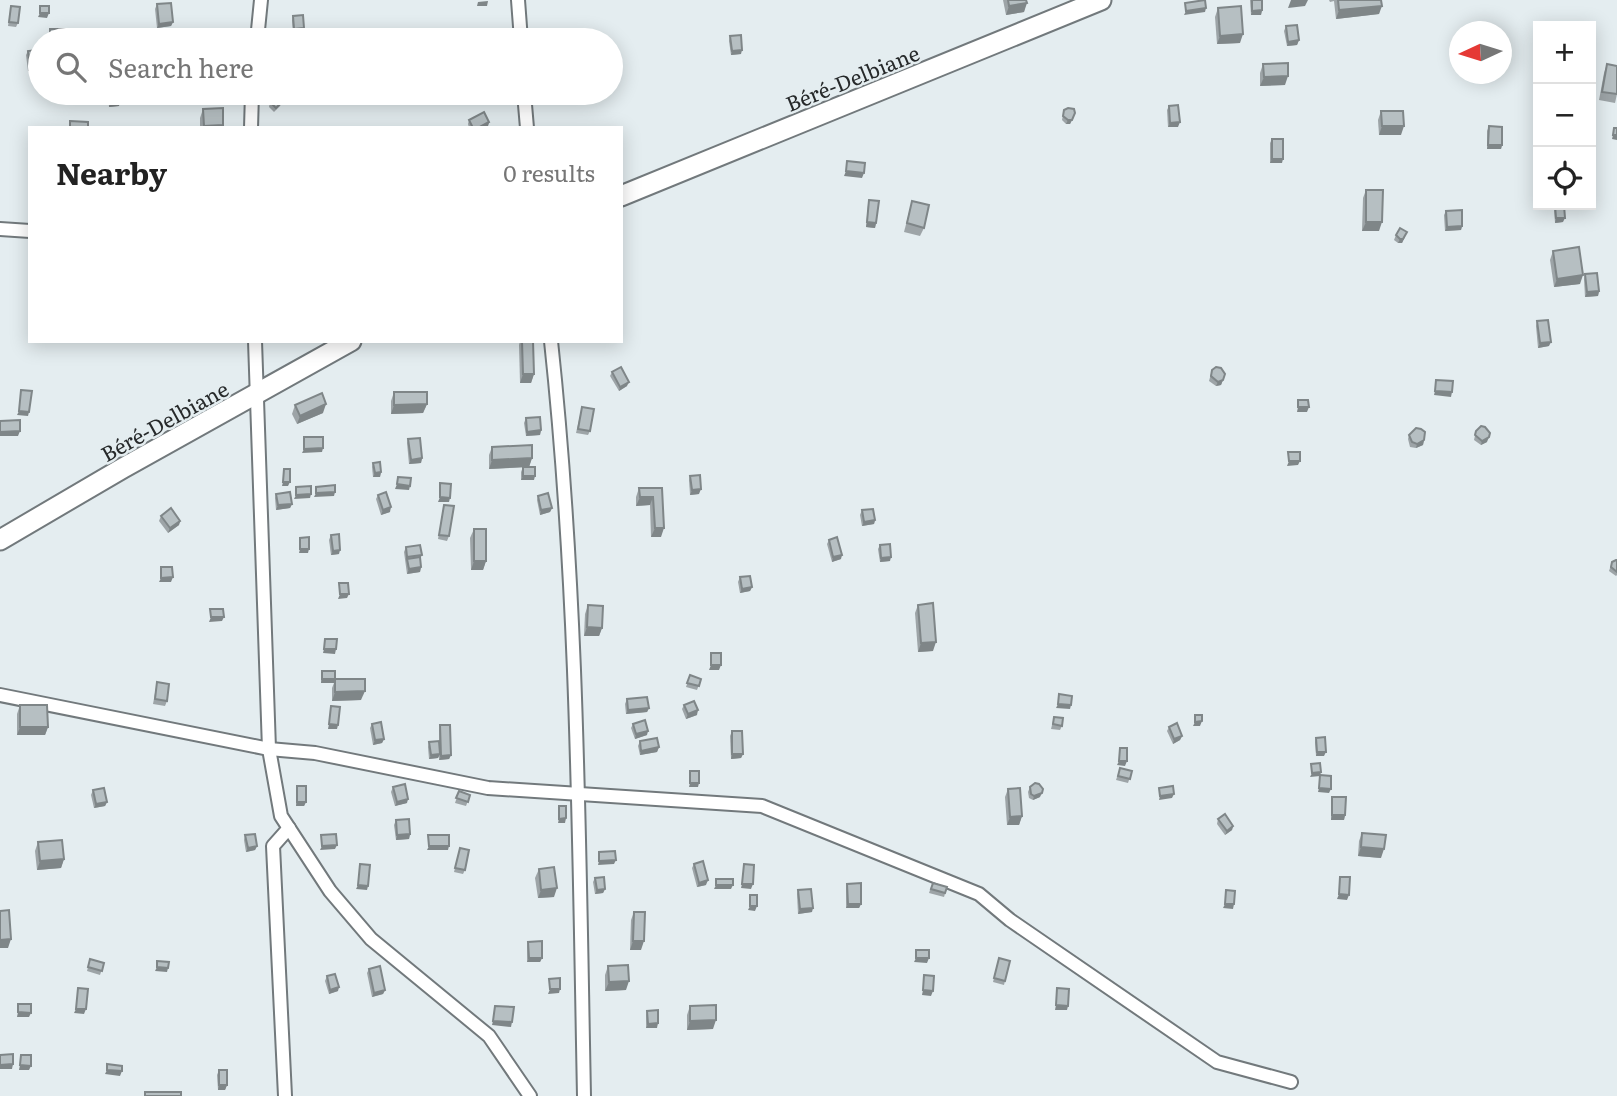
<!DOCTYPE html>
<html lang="en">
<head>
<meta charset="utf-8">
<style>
  :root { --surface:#fff; --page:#f6f6f6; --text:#222; --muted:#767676; --line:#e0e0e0 }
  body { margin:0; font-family:Literata,serif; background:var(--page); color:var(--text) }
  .controls { position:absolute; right:21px; top:21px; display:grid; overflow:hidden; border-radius:0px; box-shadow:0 4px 18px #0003 }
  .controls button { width:63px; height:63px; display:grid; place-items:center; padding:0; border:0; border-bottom:2px solid var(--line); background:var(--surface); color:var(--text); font:35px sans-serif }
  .compass { position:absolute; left:1449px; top:21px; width:63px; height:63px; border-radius:50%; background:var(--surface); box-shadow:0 4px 18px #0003; rotate:266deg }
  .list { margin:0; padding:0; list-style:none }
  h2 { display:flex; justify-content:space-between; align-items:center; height:91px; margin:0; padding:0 28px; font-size:30px }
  h2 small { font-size:23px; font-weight:400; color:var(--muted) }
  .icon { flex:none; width:38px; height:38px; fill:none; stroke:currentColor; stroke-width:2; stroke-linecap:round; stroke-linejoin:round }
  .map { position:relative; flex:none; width:1617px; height:1096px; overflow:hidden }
  .search { position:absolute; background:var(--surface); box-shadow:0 4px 18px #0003; left:28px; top:28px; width:595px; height:77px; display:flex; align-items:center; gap:18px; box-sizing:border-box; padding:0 24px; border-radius:38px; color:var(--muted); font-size:26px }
  .panel { position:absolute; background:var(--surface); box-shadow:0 4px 18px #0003; left:28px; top:126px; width:595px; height:217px; border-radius:0px }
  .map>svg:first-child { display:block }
</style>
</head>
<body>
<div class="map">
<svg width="1617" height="1096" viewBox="0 0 1617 1096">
  <rect width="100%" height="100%" fill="#e4edf0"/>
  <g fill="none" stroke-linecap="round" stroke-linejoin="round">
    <defs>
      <g id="street">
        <path d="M 518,0 L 521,40"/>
        <path d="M 257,40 L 261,0"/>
        <path d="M 524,93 L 527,128"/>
        <path d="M 251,128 L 252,93"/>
        <path d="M 0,229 L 30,231"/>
        <path d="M 255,341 L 269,749 L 281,816 L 330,891 L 371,939 L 489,1036 L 530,1096"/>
        <path d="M 551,341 C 578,592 579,844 584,1096"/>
        <path d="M 0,695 L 269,749 L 315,753 L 488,788 L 762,806 L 979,894 L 1010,920 L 1217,1062 L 1291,1082"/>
        <path d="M 285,1096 L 273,846 L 289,828"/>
      </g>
      <g id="secondary">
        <path d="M 621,196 L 1101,0"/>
        <path d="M 0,540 L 123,468 L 351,341"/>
      </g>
    </defs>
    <use href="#street" stroke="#72797c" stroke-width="16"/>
    <use href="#secondary" stroke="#72797c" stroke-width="23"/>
    <use href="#street" stroke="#fff" stroke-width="12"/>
    <use href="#secondary" stroke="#fff" stroke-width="19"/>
  </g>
  <g fill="#9da4a7">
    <path d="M 1003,0 L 1026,0 L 1024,12 L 1006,15 Z"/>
    <path d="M 1250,0 L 1262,0 L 1262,10 L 1261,15 L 1251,15 Z"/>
    <path d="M 1329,0 L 1381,0 L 1379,14 L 1336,19 L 1334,1 L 1330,2 Z"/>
    <path d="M 157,4 L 173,22 L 171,26 L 157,28 L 155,9 Z"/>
    <path d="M 11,6 L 18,23 L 16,27 L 8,26 Z"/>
    <path d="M 1218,8 L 1240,43 L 1217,44 L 1215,17 Z"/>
    <path d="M 293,16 L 304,28 L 302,33 L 293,33 L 292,20 Z"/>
    <path d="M 1286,26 L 1299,40 L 1297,45 L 1287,46 L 1284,31 Z"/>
    <path d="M 730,36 L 741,54 L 731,55 L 729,41 Z"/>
    <path d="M 28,51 L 38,66 L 36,70 L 28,71 L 26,55 Z"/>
    <path d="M 1263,64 L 1285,85 L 1260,86 L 1260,73 Z"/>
    <path d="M 1607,64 L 1617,94 L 1615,103 L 1599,100 L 1604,73 Z"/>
    <path d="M 108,93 L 120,93 L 119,106 L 109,107 Z"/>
    <path d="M 270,102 L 282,102 L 280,106 L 274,112 L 269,107 Z"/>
    <path d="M 1169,106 L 1178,127 L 1168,127 L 1167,110 Z"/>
    <path d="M 203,109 L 223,125 L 222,128 L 200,128 L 200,118 Z"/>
    <path d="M 1064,110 L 1074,117 L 1070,124 L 1066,124 L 1062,120 Z"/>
    <path d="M 1381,111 L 1401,135 L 1379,135 L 1378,120 Z"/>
    <path d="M 469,120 L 489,122 L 488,126 L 485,128 L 469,128 L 468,124 Z"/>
    <path d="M 1489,126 L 1502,145 L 1501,149 L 1487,149 L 1487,131 Z"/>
    <path d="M 1272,139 L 1282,163 L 1270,163 L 1270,143 Z"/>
    <path d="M 1366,190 L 1379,231 L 1362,231 L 1363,198 Z"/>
    <path d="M 869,200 L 876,223 L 875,228 L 866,227 L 868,204 Z"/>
    <path d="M 912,201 L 924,228 L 920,236 L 904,232 Z"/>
    <path d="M 1555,205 L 1563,222 L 1555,223 L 1554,209 Z"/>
    <path d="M 1446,211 L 1462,226 L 1461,230 L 1445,231 L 1444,215 Z"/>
    <path d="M 1396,235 L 1405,237 L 1402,243 L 1398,243 L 1394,240 Z"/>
    <path d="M 1553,251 L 1580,284 L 1554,287 L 1550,260 Z"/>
    <path d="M 1585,274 L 1599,291 L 1598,296 L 1585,297 L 1584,279 Z"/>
    <path d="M 1537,321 L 1549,346 L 1538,348 L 1536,326 Z"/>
    <path d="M 520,341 L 533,341 L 534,374 L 531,383 L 520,383 L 519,345 Z"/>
    <path d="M 1212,370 L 1225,374 L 1221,385 L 1216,386 L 1209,381 Z"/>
    <path d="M 612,372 L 627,386 L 619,391 L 610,376 Z"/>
    <path d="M 394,392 L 427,404 L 423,413 L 391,414 L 391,401 Z"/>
    <path d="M 295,405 L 323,413 L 297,424 L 292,414 Z"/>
    <path d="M 582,407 L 590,431 L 588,435 L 576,433 Z"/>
    <path d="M 526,418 L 541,430 L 540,435 L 526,436 L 524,423 Z"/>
    <path d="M 1476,431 L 1487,442 L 1481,445 L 1474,440 Z"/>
    <path d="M 1409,435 L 1424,440 L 1423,445 L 1416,448 L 1410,447 L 1408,439 Z"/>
    <path d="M 408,439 L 422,458 L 421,463 L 409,464 L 407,443 Z"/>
    <path d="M 492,447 L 532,458 L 529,467 L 534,480 L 521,480 L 521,472 L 523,467 L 489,469 L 489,455 Z"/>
    <path d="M 373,463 L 381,472 L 380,477 L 373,477 L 372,467 Z"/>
    <path d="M 690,476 L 699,494 L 690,495 L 689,480 Z"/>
    <path d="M 639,488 L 662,488 L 661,537 L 651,537 L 650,505 L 636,506 L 636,497 Z"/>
    <path d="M 276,494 L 292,504 L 290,508 L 276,510 L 275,498 Z"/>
    <path d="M 378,495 L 390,512 L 381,515 L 376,499 Z"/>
    <path d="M 538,496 L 552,508 L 550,512 L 540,515 L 537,500 Z"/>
    <path d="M 444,505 L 449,536 L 447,541 L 438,539 Z"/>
    <path d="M 862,510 L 875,520 L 874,524 L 862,526 L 860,515 Z"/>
    <path d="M 161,516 L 180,521 L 179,525 L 168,533 L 159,521 Z"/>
    <path d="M 474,529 L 486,561 L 483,570 L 471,570 L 470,538 Z"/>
    <path d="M 331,535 L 339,554 L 331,555 L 329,540 Z"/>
    <path d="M 829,540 L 841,559 L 832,562 L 827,544 Z"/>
    <path d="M 880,545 L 890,561 L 880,562 L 878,549 Z"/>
    <path d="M 406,547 L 422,555 L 420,559 L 421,567 L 420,572 L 407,574 L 404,552 Z"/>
    <path d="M 1617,560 L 1617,575 L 1616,576 L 1609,571 L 1612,562 Z"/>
    <path d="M 740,577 L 752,587 L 750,591 L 740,593 L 738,582 Z"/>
    <path d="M 588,605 L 602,628 L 599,636 L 584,636 L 585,614 Z"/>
    <path d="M 918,605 L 933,651 L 918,652 L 915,613 Z"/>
    <path d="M 322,671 L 335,679 L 361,700 L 332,701 L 332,688 L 334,683 L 321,683 L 321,675 Z"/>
    <path d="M 690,675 L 701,679 L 697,690 L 686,687 Z"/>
    <path d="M 157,682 L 167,701 L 165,706 L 153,704 Z"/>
    <path d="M 627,699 L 649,708 L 647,712 L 626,714 L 625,704 Z"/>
    <path d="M 20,705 L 48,727 L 45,735 L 17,735 L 17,714 Z"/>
    <path d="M 684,705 L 697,715 L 686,719 L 682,709 Z"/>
    <path d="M 1054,717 L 1062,726 L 1060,730 L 1051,729 Z"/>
    <path d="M 372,724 L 384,739 L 382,743 L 373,745 L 370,728 Z"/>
    <path d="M 633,724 L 647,735 L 635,739 L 631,728 Z"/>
    <path d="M 440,725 L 451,755 L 449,759 L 439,760 L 439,756 L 438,758 L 429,759 L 428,747 L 429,742 L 439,745 L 439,730 Z"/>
    <path d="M 1169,727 L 1182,736 L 1180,740 L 1173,744 L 1167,731 Z"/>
    <path d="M 732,731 L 743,754 L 741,758 L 731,759 L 730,736 Z"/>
    <path d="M 1316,738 L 1324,756 L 1316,756 L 1315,742 Z"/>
    <path d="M 640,741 L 659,747 L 657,752 L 640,755 L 638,746 Z"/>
    <path d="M 1120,768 L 1132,771 L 1128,783 L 1116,780 Z"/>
    <path d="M 297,786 L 306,802 L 304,806 L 296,806 L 296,790 Z"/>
    <path d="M 393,787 L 407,803 L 395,806 L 391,792 Z"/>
    <path d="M 1030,787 L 1040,797 L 1033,800 L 1029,798 L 1028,792 Z"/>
    <path d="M 1008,789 L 1022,816 L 1019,825 L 1007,825 L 1005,797 Z"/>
    <path d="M 93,790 L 107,802 L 105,806 L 94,808 L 91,795 Z"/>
    <path d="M 459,791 L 470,795 L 466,806 L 455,803 Z"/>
    <path d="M 1332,797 L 1345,815 L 1344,820 L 1331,820 L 1331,802 Z"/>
    <path d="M 1218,819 L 1233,826 L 1232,830 L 1225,835 L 1217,824 Z"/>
    <path d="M 396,820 L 410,834 L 409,839 L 396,840 L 394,825 Z"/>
    <path d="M 1362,833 L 1381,858 L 1358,856 L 1359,841 Z"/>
    <path d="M 245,835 L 257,846 L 255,850 L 246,852 L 244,840 Z"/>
    <path d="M 38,842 L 64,859 L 61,868 L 37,870 L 35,851 Z"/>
    <path d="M 460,848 L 465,870 L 463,874 L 454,872 Z"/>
    <path d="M 694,864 L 706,885 L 697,887 L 692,868 Z"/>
    <path d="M 539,869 L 554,897 L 538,898 L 535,878 Z"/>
    <path d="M 595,878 L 605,889 L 603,893 L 595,894 L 593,882 Z"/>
    <path d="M 847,884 L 861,904 L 859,908 L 846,908 L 846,888 Z"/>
    <path d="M 931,887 L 947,887 L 944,897 L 929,893 Z"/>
    <path d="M 798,890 L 812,912 L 798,914 L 797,894 Z"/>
    <path d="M 634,912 L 641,950 L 630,950 L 631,920 Z"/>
    <path d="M 528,942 L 542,958 L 540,962 L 527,962 L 527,946 Z"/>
    <path d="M 999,958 L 1005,981 L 1004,985 L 993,982 Z"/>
    <path d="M 90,959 L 104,963 L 100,975 L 87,971 Z"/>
    <path d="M 608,966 L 626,990 L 605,991 L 605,975 Z"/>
    <path d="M 369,969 L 385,990 L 383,994 L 372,997 L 367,973 Z"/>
    <path d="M 327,976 L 338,991 L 329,994 L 325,981 Z"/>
    <path d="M 690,1006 L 713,1029 L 687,1030 L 687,1015 Z"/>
    <path d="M 647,1011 L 657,1028 L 646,1028 L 646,1015 Z"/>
    <path d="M 219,1070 L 227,1085 L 225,1090 L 218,1090 L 217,1075 Z"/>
  </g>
  <g fill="#7f8688">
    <path d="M 1291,0 L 1308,0 L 1305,6 L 1288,8 Z"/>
    <path d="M 488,1 L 487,6 L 477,6 L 478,2 Z"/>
    <path d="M 1027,3 L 1024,12 L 1006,15 L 1009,6 Z"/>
    <path d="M 1382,6 L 1379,14 L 1336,19 L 1339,10 Z"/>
    <path d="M 1206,8 L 1205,12 L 1184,15 L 1186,11 Z"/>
    <path d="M 1262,10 L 1261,15 L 1251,15 L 1252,11 Z"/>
    <path d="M 40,13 L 49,13 L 47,18 L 38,17 Z"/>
    <path d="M 173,22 L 171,26 L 157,28 L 159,24 Z"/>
    <path d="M 304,28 L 302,33 L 293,33 L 294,29 Z"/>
    <path d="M 1243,34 L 1240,43 L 1217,44 L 1220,36 Z"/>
    <path d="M 50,37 L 65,38 L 64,40 L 49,40 Z"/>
    <path d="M 1299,40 L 1297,45 L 1287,46 L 1288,42 Z"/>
    <path d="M 742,50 L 741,54 L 731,55 L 732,51 Z"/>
    <path d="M 38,66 L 36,70 L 28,71 L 30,67 Z"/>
    <path d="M 1288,76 L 1285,85 L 1260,86 L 1264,77 Z"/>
    <path d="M 580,94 L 591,94 L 590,98 L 579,99 Z"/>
    <path d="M 110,102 L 120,102 L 119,106 L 109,107 Z"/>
    <path d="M 1075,113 L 1070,124 L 1066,124 L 1068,120 Z"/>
    <path d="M 489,122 L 488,126 L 485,128 L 478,128 Z"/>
    <path d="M 1180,122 L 1178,127 L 1168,127 L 1170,123 Z"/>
    <path d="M 223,125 L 222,128 L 203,128 L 204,126 Z"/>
    <path d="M 1382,126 L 1404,126 L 1401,135 L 1379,135 Z"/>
    <path d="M 1613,135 L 1617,135 L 1617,140 L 1612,139 Z"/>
    <path d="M 1488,145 L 1502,145 L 1501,149 L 1487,149 Z"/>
    <path d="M 1272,159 L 1283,159 L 1282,163 L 1270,163 Z"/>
    <path d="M 846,171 L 864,173 L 862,178 L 844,176 Z"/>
    <path d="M 1556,218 L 1565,218 L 1563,222 L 1555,223 Z"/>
    <path d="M 867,222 L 876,223 L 875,228 L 866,227 Z"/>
    <path d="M 1366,222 L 1382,222 L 1379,231 L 1362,231 Z"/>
    <path d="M 1462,226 L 1461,230 L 1445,231 L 1447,227 Z"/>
    <path d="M 1407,232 L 1402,243 L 1398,243 L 1400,239 Z"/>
    <path d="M 1583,275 L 1580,284 L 1554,287 L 1557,279 Z"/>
    <path d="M 1599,291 L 1598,296 L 1585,297 L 1587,292 Z"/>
    <path d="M 1551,342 L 1549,346 L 1538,348 L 1540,343 Z"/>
    <path d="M 523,374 L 534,374 L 531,383 L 520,383 Z"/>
    <path d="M 1223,380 L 1221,385 L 1216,386 L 1218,382 Z"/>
    <path d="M 629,382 L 627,386 L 619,391 L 620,387 Z"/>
    <path d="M 1435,391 L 1452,392 L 1451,397 L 1434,395 Z"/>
    <path d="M 326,404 L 323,413 L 297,424 L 300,416 Z"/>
    <path d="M 427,404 L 423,413 L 391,414 L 394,405 Z"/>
    <path d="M 1298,407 L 1309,407 L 1307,412 L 1297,412 Z"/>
    <path d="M 19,411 L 29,412 L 28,416 L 17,415 Z"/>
    <path d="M 541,430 L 540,435 L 526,436 L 527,432 Z"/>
    <path d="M 20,431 L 18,436 L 0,436 L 0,432 Z"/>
    <path d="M 1489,437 L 1487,442 L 1481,445 L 1482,441 Z"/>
    <path d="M 1424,440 L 1423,445 L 1416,448 L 1417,444 Z"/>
    <path d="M 323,448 L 322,452 L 302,453 L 304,449 Z"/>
    <path d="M 422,458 L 421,463 L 409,464 L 411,460 Z"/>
    <path d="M 532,458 L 529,467 L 489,469 L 492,460 Z"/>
    <path d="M 1289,461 L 1300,461 L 1298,465 L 1287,466 Z"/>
    <path d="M 381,472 L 380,477 L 373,477 L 375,473 Z"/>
    <path d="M 523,476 L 535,476 L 534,480 L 521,480 Z"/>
    <path d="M 283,482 L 290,482 L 288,486 L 282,486 Z"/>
    <path d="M 397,484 L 410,486 L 409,490 L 395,489 Z"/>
    <path d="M 701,489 L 699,494 L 690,495 L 692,490 Z"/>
    <path d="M 335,492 L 334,496 L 314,497 L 316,493 Z"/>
    <path d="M 311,494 L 310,498 L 294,499 L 296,495 Z"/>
    <path d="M 440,497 L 450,498 L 449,502 L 438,502 Z"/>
    <path d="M 640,497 L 653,497 L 650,505 L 636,506 Z"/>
    <path d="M 292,504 L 290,508 L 276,510 L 278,505 Z"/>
    <path d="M 391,507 L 390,512 L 381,515 L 383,510 Z"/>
    <path d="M 552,508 L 550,512 L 540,515 L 541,510 Z"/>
    <path d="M 875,520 L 874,524 L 862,526 L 864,522 Z"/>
    <path d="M 180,521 L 179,525 L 168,533 L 170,528 Z"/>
    <path d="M 655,528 L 664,528 L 661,537 L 651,537 Z"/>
    <path d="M 300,549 L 309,549 L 308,553 L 299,553 Z"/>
    <path d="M 340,550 L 339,554 L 331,555 L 333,551 Z"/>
    <path d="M 842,555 L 841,559 L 832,562 L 833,557 Z"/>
    <path d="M 891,557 L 890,561 L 880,562 L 881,558 Z"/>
    <path d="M 474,561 L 486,561 L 483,570 L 471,570 Z"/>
    <path d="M 421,567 L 420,572 L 407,574 L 409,569 Z"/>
    <path d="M 173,577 L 171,582 L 159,582 L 161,578 Z"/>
    <path d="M 752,587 L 750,591 L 740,593 L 742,589 Z"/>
    <path d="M 340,594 L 349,594 L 347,598 L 338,599 Z"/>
    <path d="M 211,617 L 224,617 L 222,621 L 209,622 Z"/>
    <path d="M 587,627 L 602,628 L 599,636 L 584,636 Z"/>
    <path d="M 936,642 L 933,651 L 918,652 L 921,643 Z"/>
    <path d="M 324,649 L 336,649 L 335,654 L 323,653 Z"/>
    <path d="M 711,665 L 721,665 L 719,670 L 709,670 Z"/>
    <path d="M 322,679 L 335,679 L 334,683 L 321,683 Z"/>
    <path d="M 365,691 L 361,700 L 332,701 L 335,692 Z"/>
    <path d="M 1058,704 L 1071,705 L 1070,709 L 1056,708 Z"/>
    <path d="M 649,708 L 647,712 L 626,714 L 628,710 Z"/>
    <path d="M 698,710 L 697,715 L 686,719 L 688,714 Z"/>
    <path d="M 1202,721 L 1200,726 L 1193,726 L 1195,722 Z"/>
    <path d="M 329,724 L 338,725 L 337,729 L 328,729 Z"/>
    <path d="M 20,727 L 48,727 L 45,735 L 17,735 Z"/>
    <path d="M 648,731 L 647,735 L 635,739 L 636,734 Z"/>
    <path d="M 1182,736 L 1180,740 L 1173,744 L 1174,739 Z"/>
    <path d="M 384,739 L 382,743 L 373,745 L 375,740 Z"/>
    <path d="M 659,747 L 657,752 L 640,755 L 641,751 Z"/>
    <path d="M 1317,752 L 1326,752 L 1324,756 L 1316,756 Z"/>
    <path d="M 440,754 L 438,758 L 429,759 L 431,755 Z"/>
    <path d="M 732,754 L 743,754 L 741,758 L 731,759 Z"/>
    <path d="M 451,755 L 449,759 L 439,760 L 441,756 Z"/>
    <path d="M 1119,761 L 1127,761 L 1125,766 L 1117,765 Z"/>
    <path d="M 1321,772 L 1320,776 L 1310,777 L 1312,773 Z"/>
    <path d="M 690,783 L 699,783 L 698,787 L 689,787 Z"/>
    <path d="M 1319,788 L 1331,789 L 1329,793 L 1318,792 Z"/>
    <path d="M 1042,793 L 1040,797 L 1033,800 L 1034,796 Z"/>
    <path d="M 1174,794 L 1172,798 L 1159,800 L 1160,796 Z"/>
    <path d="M 408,799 L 407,803 L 395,806 L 397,802 Z"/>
    <path d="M 107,802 L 105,806 L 94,808 L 96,804 Z"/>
    <path d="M 297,802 L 306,802 L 304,806 L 296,806 Z"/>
    <path d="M 1332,815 L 1345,815 L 1344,820 L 1331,820 Z"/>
    <path d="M 1022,816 L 1019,825 L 1007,825 L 1010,817 Z"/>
    <path d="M 566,818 L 565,823 L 558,823 L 559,819 Z"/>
    <path d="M 1233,826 L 1232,830 L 1225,835 L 1227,831 Z"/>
    <path d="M 410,834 L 409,839 L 396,840 L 397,835 Z"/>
    <path d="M 337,845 L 335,849 L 320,850 L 322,846 Z"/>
    <path d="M 257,846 L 255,850 L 246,852 L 248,848 Z"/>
    <path d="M 429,846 L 449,846 L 448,850 L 427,850 Z"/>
    <path d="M 1361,847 L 1384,849 L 1381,858 L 1358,856 Z"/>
    <path d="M 64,859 L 61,868 L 37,870 L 40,861 Z"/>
    <path d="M 616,860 L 614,864 L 598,865 L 599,861 Z"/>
    <path d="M 708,880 L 706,885 L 697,887 L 699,883 Z"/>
    <path d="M 742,884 L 753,884 L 751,889 L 741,888 Z"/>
    <path d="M 358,885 L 368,886 L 367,890 L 356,889 Z"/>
    <path d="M 716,885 L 733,885 L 731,889 L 714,889 Z"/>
    <path d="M 557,888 L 554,897 L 538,898 L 541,890 Z"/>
    <path d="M 605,889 L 603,893 L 595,894 L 597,890 Z"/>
    <path d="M 1339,894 L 1349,895 L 1347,900 L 1337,899 Z"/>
    <path d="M 848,904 L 861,904 L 859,908 L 846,908 Z"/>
    <path d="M 1225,904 L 1234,904 L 1233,909 L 1223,908 Z"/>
    <path d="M 750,906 L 757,906 L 755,911 L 748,910 Z"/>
    <path d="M 813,908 L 812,912 L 798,914 L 800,909 Z"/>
    <path d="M 11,939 L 8,948 L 0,948 L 0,940 Z"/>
    <path d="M 633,941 L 644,941 L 641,950 L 630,950 Z"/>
    <path d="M 529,958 L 542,958 L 540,962 L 527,962 Z"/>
    <path d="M 916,958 L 929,958 L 927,963 L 914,962 Z"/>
    <path d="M 157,967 L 168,968 L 167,972 L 155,971 Z"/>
    <path d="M 629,981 L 626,990 L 605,991 L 609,982 Z"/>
    <path d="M 339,987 L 338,991 L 329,994 L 330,990 Z"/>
    <path d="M 550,989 L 560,989 L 559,993 L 548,994 Z"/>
    <path d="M 385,990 L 383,994 L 372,997 L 374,993 Z"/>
    <path d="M 923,990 L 933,991 L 931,996 L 922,995 Z"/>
    <path d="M 1056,1005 L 1068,1006 L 1067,1010 L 1055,1010 Z"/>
    <path d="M 76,1009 L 86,1009 L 84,1014 L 74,1013 Z"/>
    <path d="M 18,1012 L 31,1013 L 29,1017 L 17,1017 Z"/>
    <path d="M 716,1020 L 713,1029 L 687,1030 L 690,1021 Z"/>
    <path d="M 493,1021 L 512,1022 L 511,1027 L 492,1025 Z"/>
    <path d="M 658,1023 L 657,1028 L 646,1028 L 648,1024 Z"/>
    <path d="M 13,1064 L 12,1069 L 0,1069 L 0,1065 Z"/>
    <path d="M 20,1065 L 31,1066 L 29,1070 L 19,1070 Z"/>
    <path d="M 107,1070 L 122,1071 L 120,1076 L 105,1074 Z"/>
    <path d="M 219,1085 L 227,1085 L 225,1090 L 218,1090 Z"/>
  </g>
  <g fill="#b6bfc2" stroke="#7f8688" stroke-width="2">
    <path d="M 1008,0 L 1026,0 L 1027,3 L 1009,6 Z"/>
    <path d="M 1205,0 L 1206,8 L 1186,11 L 1185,3 Z"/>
    <path d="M 1252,0 L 1262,0 L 1262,10 L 1252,11 Z"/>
    <path d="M 1338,0 L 1381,0 L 1382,6 L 1339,10 Z"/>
    <path d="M 171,3 L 173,22 L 159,24 L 157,4 Z"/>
    <path d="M 11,6 L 20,7 L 18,23 L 9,22 Z"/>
    <rect x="40" y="6" width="9" height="7"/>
    <path d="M 1241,6 L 1243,34 L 1220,36 L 1218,8 Z"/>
    <path d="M 303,15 L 304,28 L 294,29 L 293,16 Z"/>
    <path d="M 1297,25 L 1299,40 L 1288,42 L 1286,26 Z"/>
    <path d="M 50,29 L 65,29 L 65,38 L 50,37 Z"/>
    <path d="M 741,35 L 742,50 L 732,51 L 730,36 Z"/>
    <path d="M 36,50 L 38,66 L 30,67 L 28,51 Z"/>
    <path d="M 1288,63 L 1288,76 L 1264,77 L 1263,64 Z"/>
    <path d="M 1607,64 L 1617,66 L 1617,94 L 1602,92 Z"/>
    <rect x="110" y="93" width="10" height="9"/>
    <path d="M 276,96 L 282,102 L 276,108 L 270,102 Z"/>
    <path d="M 1178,105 L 1180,122 L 1170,123 L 1169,106 Z"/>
    <path d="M 223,108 L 223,125 L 204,126 L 203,109 Z"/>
    <path d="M 1068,108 L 1074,109 L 1075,113 L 1072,120 L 1068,120 L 1063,116 L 1064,110 Z"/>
    <path d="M 1381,111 L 1403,111 L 1404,126 L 1382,126 Z"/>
    <path d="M 484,112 L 489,122 L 478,128 L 473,128 L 469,120 Z"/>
    <path d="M 70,121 L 88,122 L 88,128 L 70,128 Z"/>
    <path d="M 1489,126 L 1502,127 L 1502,145 L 1488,145 Z"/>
    <path d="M 1614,128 L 1617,128 L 1617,135 L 1613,135 Z"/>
    <rect x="1272" y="139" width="11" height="20"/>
    <path d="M 847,161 L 865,163 L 864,173 L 846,171 Z"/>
    <path d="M 1366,190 L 1383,190 L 1382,222 L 1366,222 Z"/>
    <path d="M 869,200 L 879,201 L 876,223 L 867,222 Z"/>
    <path d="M 912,201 L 929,205 L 924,228 L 907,223 Z"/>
    <path d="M 1555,205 L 1564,205 L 1565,218 L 1556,218 Z"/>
    <path d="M 1462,210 L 1462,226 L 1447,227 L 1446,211 Z"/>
    <path d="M 1400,228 L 1407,232 L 1403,239 L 1400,239 L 1396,235 Z"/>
    <path d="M 1579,247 L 1583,275 L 1557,279 L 1553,251 Z"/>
    <path d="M 1597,273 L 1599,291 L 1587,292 L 1585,274 Z"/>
    <path d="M 1548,320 L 1551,342 L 1540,343 L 1537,321 Z"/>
    <path d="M 522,341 L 533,341 L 534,374 L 523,374 Z"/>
    <path d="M 621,367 L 629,382 L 620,387 L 612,372 Z"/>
    <path d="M 1216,367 L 1221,368 L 1225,374 L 1223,380 L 1218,382 L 1211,376 L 1212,370 Z"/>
    <path d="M 1436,380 L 1453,381 L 1452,392 L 1435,391 Z"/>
    <path d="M 21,390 L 32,391 L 29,412 L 19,411 Z"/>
    <path d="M 394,392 L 427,392 L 427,404 L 394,405 Z"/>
    <path d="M 322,393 L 326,404 L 300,416 L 295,405 Z"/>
    <path d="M 1298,400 L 1308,400 L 1309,407 L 1298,407 Z"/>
    <path d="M 582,407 L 594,409 L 590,431 L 578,429 Z"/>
    <path d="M 540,417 L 541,430 L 527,432 L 526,418 Z"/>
    <path d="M 20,420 L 20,431 L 0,432 L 0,421 Z"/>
    <path d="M 1481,426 L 1485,427 L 1490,433 L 1489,437 L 1482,441 L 1475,435 L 1476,431 Z"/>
    <path d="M 1416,428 L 1421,429 L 1425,432 L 1424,440 L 1417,444 L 1412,442 L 1409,435 Z"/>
    <path d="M 304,437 L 323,437 L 323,448 L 304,449 Z"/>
    <path d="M 420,438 L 422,458 L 411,460 L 408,439 Z"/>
    <path d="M 532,445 L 532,458 L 492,460 L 492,447 Z"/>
    <path d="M 1288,452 L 1300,452 L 1300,461 L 1289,461 Z"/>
    <path d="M 380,462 L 381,472 L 375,473 L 373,463 Z"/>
    <rect x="523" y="467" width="12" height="9"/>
    <path d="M 284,469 L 290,469 L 290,482 L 283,482 Z"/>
    <path d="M 700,475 L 701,489 L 692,490 L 690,476 Z"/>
    <path d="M 398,477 L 411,478 L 410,486 L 397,484 Z"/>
    <path d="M 440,483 L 451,484 L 450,498 L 440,497 Z"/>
    <path d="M 335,485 L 335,492 L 316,493 L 316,487 Z"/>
    <path d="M 311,486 L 311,494 L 296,495 L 296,487 Z"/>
    <path d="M 639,488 L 662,488 L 664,528 L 655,528 L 653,497 L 640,497 Z"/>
    <path d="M 290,492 L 292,504 L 278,505 L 276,494 Z"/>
    <path d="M 386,492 L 391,507 L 383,510 L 378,495 Z"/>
    <path d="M 548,493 L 552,508 L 541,510 L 538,496 Z"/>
    <path d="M 444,505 L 454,506 L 449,536 L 439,535 Z"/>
    <path d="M 171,508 L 180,521 L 170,528 L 161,516 Z"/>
    <path d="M 873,509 L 875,520 L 864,522 L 862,510 Z"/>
    <rect x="474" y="529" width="12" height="32"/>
    <path d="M 339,534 L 340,550 L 333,551 L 331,535 Z"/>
    <path d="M 309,537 L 309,549 L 300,549 L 300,538 Z"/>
    <path d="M 837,537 L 842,555 L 833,557 L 829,540 Z"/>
    <path d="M 890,544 L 891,557 L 881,558 L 880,545 Z"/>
    <path d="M 420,545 L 422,555 L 407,557 L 406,547 Z"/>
    <path d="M 420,557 L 421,567 L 409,569 L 407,559 Z"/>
    <path d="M 1616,560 L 1617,560 L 1617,572 L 1611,567 L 1612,562 Z"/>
    <path d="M 161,567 L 172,567 L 173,577 L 161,578 Z"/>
    <path d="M 750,576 L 752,587 L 742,589 L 740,577 Z"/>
    <path d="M 339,583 L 348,583 L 349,594 L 340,594 Z"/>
    <path d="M 933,603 L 936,642 L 921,643 L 918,605 Z"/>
    <path d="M 588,605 L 603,606 L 602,628 L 587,627 Z"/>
    <path d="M 210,609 L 223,609 L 224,617 L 211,617 Z"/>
    <path d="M 325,639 L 337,639 L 336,649 L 324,649 Z"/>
    <rect x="711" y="653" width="10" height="12"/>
    <rect x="322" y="671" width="13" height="8"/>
    <path d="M 690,675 L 701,679 L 699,686 L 687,683 Z"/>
    <path d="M 335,679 L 365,679 L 365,691 L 335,692 Z"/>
    <path d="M 157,682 L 169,684 L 167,701 L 155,699 Z"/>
    <path d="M 1059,694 L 1072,696 L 1071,705 L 1058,704 Z"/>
    <path d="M 647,697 L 649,708 L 628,710 L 627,699 Z"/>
    <path d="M 694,701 L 698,710 L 688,714 L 684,705 Z"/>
    <path d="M 20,705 L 47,705 L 48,727 L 20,727 Z"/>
    <path d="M 331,706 L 340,707 L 338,725 L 329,724 Z"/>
    <path d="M 1195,715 L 1202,715 L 1202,721 L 1195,722 Z"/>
    <path d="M 1054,717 L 1063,718 L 1062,726 L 1053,724 Z"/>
    <path d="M 645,720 L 648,731 L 636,734 L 633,724 Z"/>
    <path d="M 381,722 L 384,739 L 375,740 L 372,724 Z"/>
    <path d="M 1177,723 L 1182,736 L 1174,739 L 1169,727 Z"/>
    <path d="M 440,725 L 450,725 L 451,755 L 441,756 Z"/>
    <path d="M 732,731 L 742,731 L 743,754 L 732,754 Z"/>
    <path d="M 1325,737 L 1326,752 L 1317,752 L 1316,738 Z"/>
    <path d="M 657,738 L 659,747 L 641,751 L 640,741 Z"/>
    <path d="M 439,741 L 440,754 L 431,755 L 429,742 Z"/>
    <path d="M 1120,748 L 1127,748 L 1127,761 L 1119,761 Z"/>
    <path d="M 1320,763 L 1321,772 L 1312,773 L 1311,764 Z"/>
    <path d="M 1120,768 L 1132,771 L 1130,779 L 1118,776 Z"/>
    <rect x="690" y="771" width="9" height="12"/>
    <path d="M 1320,775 L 1331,776 L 1331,789 L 1319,788 Z"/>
    <path d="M 1035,783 L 1039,784 L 1043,789 L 1042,793 L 1034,796 L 1031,794 L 1030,787 Z"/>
    <path d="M 405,784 L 408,799 L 397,802 L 393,787 Z"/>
    <rect x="297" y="786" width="9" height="16"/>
    <path d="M 1173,786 L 1174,794 L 1160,796 L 1159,788 Z"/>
    <path d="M 104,788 L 107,802 L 96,804 L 93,790 Z"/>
    <path d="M 1020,788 L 1022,816 L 1010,817 L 1008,789 Z"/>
    <path d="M 459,791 L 470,795 L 468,802 L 456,798 Z"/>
    <path d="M 1332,797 L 1346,797 L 1345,815 L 1332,815 Z"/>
    <path d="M 559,806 L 566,806 L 566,818 L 559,819 Z"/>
    <path d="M 1225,814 L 1233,826 L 1227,831 L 1218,819 Z"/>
    <path d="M 409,819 L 410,834 L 397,835 L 396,820 Z"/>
    <path d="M 1362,833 L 1386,835 L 1384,849 L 1361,847 Z"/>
    <path d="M 255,834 L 257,846 L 248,848 L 245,835 Z"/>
    <path d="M 336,834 L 337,845 L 322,846 L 321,835 Z"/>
    <path d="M 428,835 L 449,835 L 449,846 L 429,846 Z"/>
    <path d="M 62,840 L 64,859 L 40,861 L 38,842 Z"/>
    <path d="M 460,848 L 469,850 L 465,870 L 455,868 Z"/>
    <path d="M 615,851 L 616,860 L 599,861 L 599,852 Z"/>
    <path d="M 703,861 L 708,880 L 699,883 L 694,864 Z"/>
    <path d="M 360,864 L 370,865 L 368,886 L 358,885 Z"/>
    <path d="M 744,864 L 754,865 L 753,884 L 742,884 Z"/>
    <path d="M 554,867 L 557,888 L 541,890 L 539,869 Z"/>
    <path d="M 604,877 L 605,889 L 597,890 L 595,878 Z"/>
    <path d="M 1340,877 L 1350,877 L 1349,895 L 1339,894 Z"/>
    <rect x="716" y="879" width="17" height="6"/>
    <path d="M 861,883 L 861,904 L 848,904 L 847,884 Z"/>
    <path d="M 933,883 L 947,887 L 945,893 L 931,889 Z"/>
    <path d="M 811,889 L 813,908 L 800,909 L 798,890 Z"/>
    <path d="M 1226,890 L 1235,891 L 1234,904 L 1225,904 Z"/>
    <rect x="750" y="895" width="7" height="11"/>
    <path d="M 9,910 L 11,939 L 0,940 L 0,911 Z"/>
    <path d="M 634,912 L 645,912 L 644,941 L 633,941 Z"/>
    <path d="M 542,941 L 542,958 L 529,958 L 528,942 Z"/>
    <rect x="916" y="950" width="13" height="8"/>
    <path d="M 999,958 L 1010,961 L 1005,981 L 994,978 Z"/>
    <path d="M 90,959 L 104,963 L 102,971 L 88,967 Z"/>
    <path d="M 157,961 L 169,962 L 168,968 L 157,967 Z"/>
    <path d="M 628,965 L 629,981 L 609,982 L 608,966 Z"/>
    <path d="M 380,966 L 385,990 L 374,993 L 369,969 Z"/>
    <path d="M 335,974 L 339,987 L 330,990 L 327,976 Z"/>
    <path d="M 924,975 L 934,976 L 933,991 L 923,990 Z"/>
    <path d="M 560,978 L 560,989 L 550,989 L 549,979 Z"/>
    <path d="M 78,988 L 88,989 L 86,1009 L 76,1009 Z"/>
    <path d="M 1057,988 L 1069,989 L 1068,1006 L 1056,1005 Z"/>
    <path d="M 18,1004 L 31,1004 L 31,1013 L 18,1012 Z"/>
    <path d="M 716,1005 L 716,1020 L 690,1021 L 690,1006 Z"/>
    <path d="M 495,1006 L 514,1007 L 512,1022 L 493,1021 Z"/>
    <path d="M 658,1010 L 658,1023 L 648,1024 L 647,1011 Z"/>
    <path d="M 13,1054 L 13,1064 L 0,1065 L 0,1055 Z"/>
    <path d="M 21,1055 L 31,1055 L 31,1066 L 20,1065 Z"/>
    <path d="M 107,1064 L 122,1066 L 122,1071 L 107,1070 Z"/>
    <rect x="219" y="1070" width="8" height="15"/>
    <rect x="145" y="1092" width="36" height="4"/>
  </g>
  <g text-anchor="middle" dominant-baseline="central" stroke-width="5" stroke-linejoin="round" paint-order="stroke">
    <g font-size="21" fill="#26292a" stroke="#e4edf0">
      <text transform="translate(852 77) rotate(-22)">Béré-Delbiane</text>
      <text transform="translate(164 420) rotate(-29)">Béré-Delbiane</text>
    </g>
  </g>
</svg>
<div class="controls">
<button>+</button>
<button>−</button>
<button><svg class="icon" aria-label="locate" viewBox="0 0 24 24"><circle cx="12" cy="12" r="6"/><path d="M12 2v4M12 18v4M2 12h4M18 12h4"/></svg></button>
</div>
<svg class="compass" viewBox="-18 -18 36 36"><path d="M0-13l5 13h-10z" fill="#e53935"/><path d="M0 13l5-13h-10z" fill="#767676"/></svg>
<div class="search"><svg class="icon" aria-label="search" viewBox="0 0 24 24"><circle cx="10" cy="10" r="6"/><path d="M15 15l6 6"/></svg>Search here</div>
<section class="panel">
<h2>Nearby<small>0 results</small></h2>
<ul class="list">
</ul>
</section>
</div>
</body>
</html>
